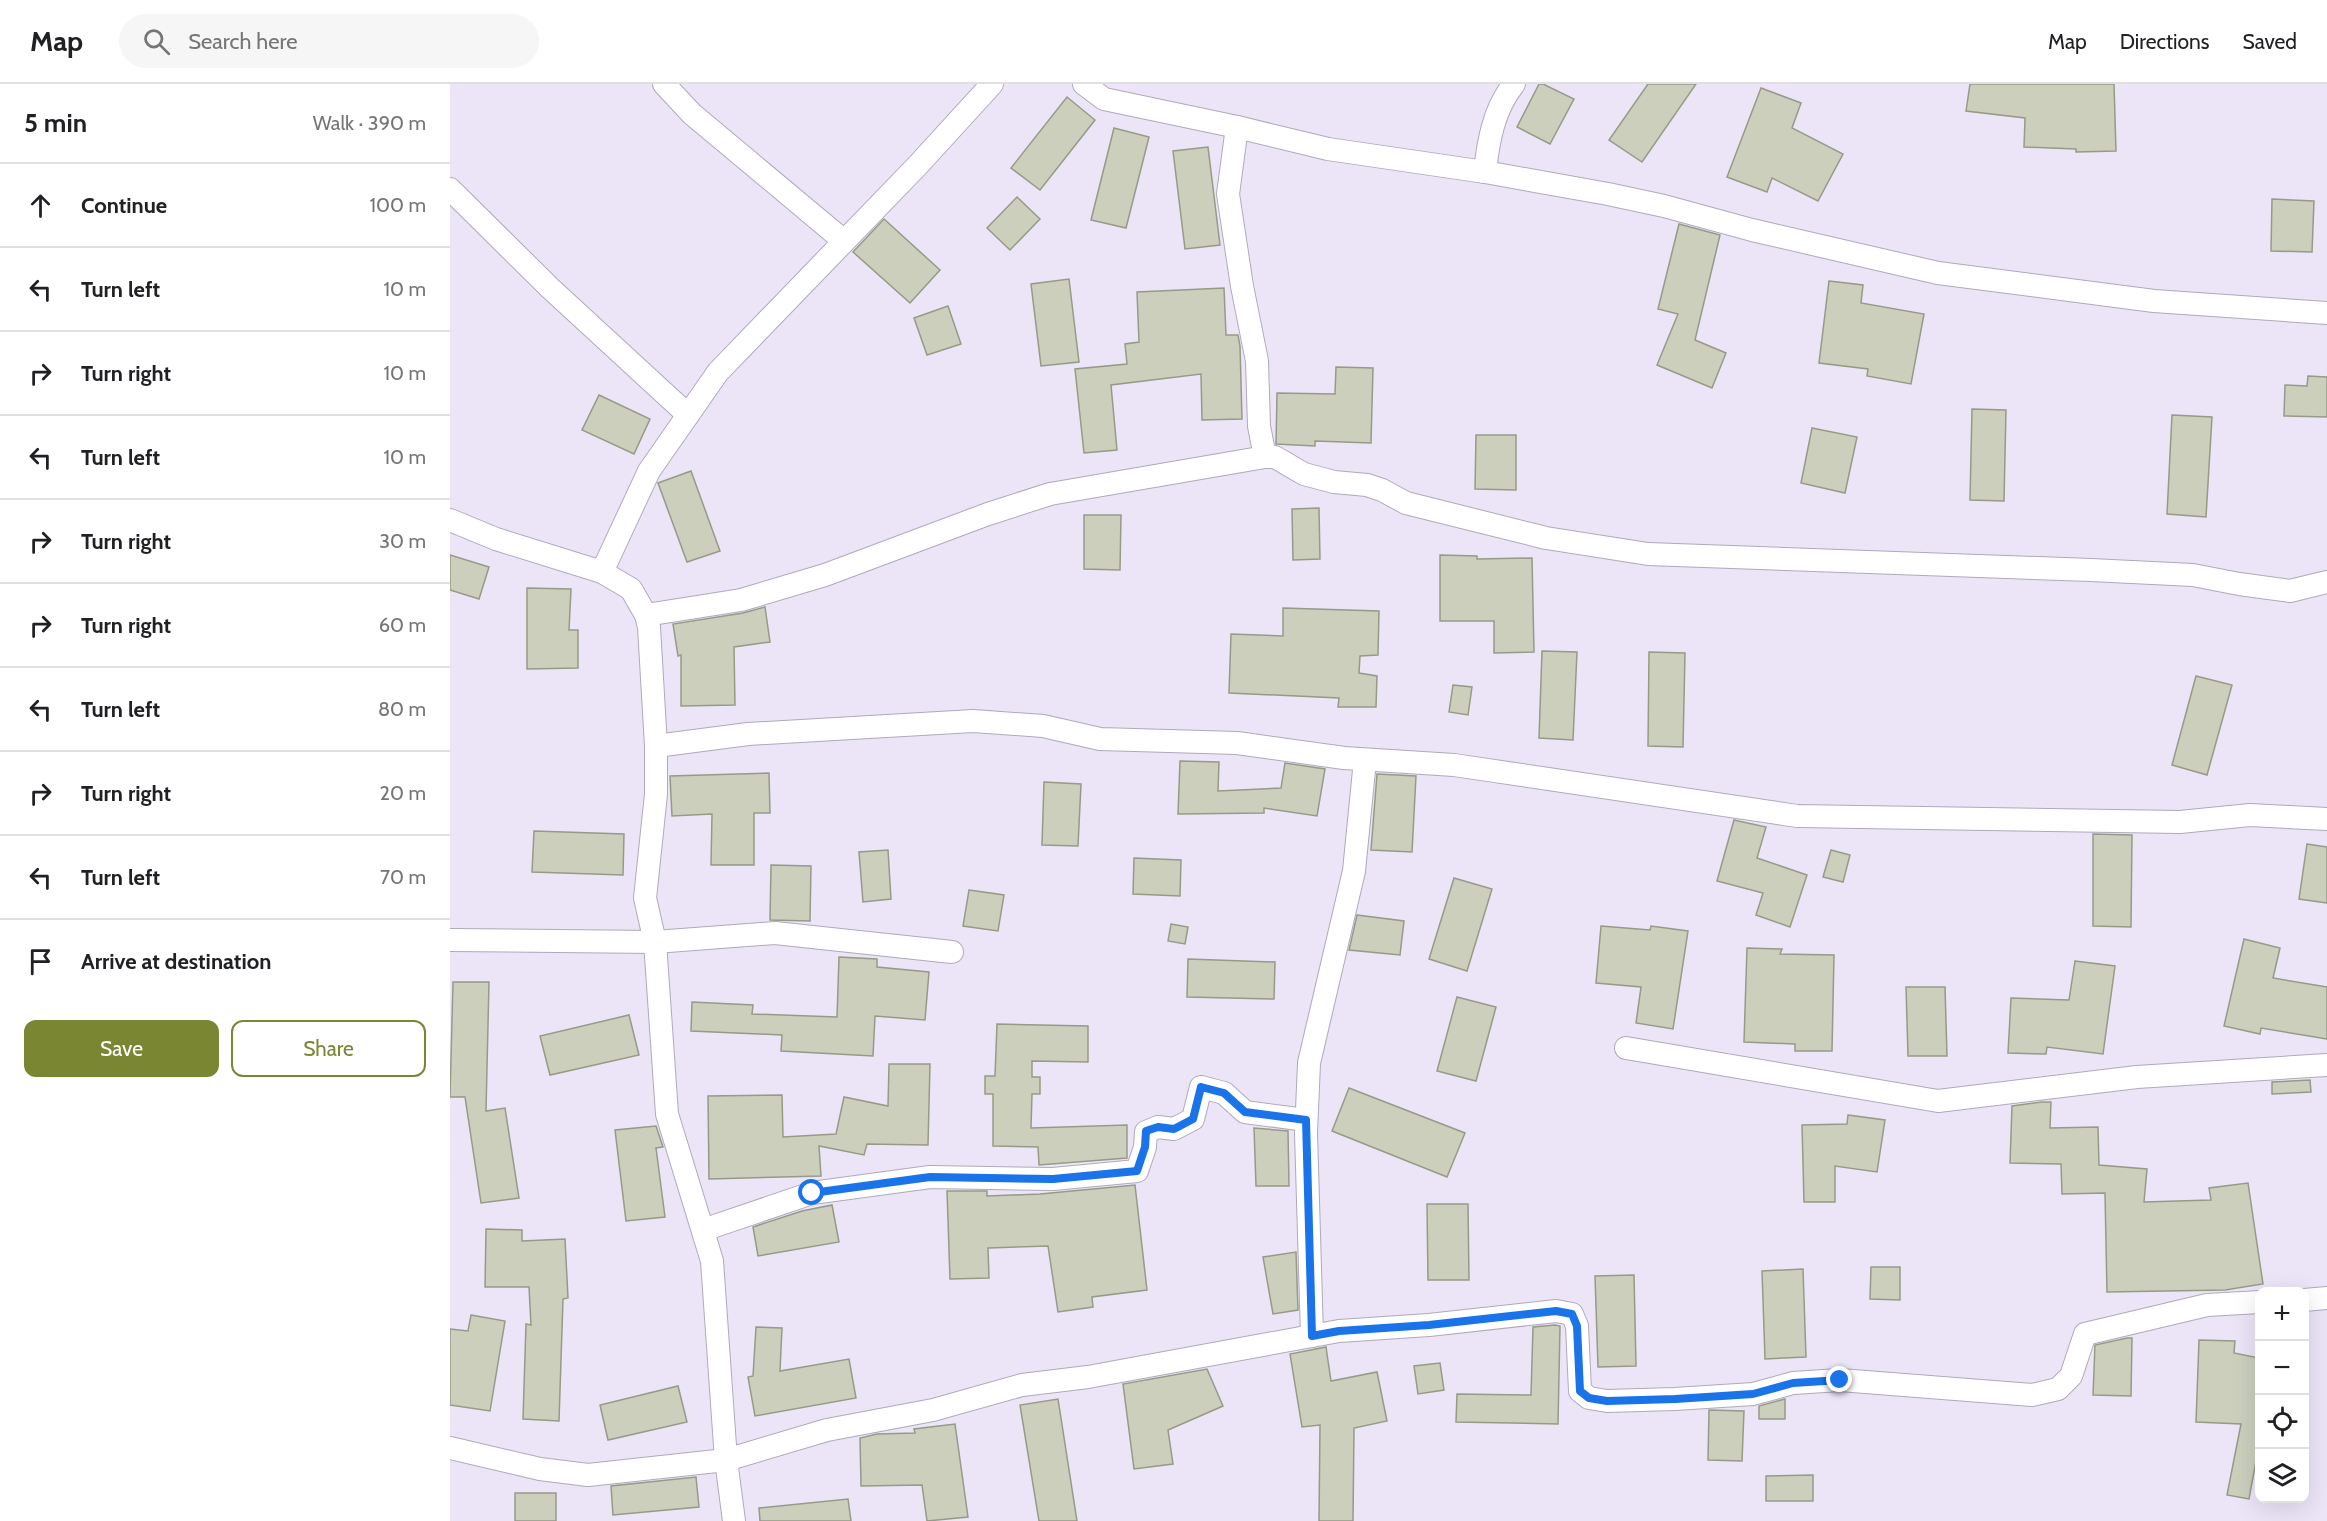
<!DOCTYPE html>
<html lang="en">
<head>
<meta charset="utf-8">
<style>
  :root { --surface:#fff; --page:#f6f6f6; --text:#202124; --muted:#757577; --line:#e0e0e0; --accent:#7b8633 }
  body { margin:0; font-family:Cabin,sans-serif; background:var(--page); color:var(--text) }
  .controls { position:absolute; right:18px; bottom:18px; display:grid; overflow:hidden; border-radius:12px; box-shadow:0 6px 24px #0002 }
  .controls button { width:54px; height:54px; display:grid; place-items:center; padding:0; border:0; border-bottom:2px solid var(--line); background:var(--surface); color:var(--text); font:30px sans-serif }
  .stop { position:absolute; width:18px; height:18px; margin:-14px; border:4px solid #1a73e8; border-radius:50%; background:#fff }
  .stop.end { background:#1a73e8; border-color:#fff; box-shadow:0 2px 6px #0008 }
  .list { margin:0; padding:0; list-style:none }
  h2 { display:flex; justify-content:space-between; align-items:center; height:78px; margin:0; padding:0 24px; font-size:26px }
  h2 small { font-size:20px; font-weight:400; color:var(--muted) }
  .list li { display:grid; grid-template-columns:39px 1fr auto; gap:18px; align-items:center; box-sizing:border-box; height:84px; padding:0 24px; border-top:2px solid var(--line) }
  .list b { display:block; font-size:22px; white-space:nowrap }
  .list em { font-size:20px; font-style:normal; color:var(--muted) }
  .actions { display:flex; gap:12px; padding:18px 24px }
  .actions a { flex:1; padding:14px 0; border:2px solid var(--accent); border-radius:12px; text-align:center; font-size:21px; color:var(--accent) }
  .actions .main { background:var(--accent); color:#fff }
  .icon { flex:none; width:33px; height:33px; fill:none; stroke:currentColor; stroke-width:2; stroke-linecap:round; stroke-linejoin:round }
  .map { position:relative; flex:none; width:1877px; height:1437px; overflow:hidden }
  header { display:flex; align-items:center; gap:36px; box-sizing:border-box; height:84px; padding:0 30px; background:var(--surface); border-bottom:2px solid var(--line) }
  header strong { font-size:28px }
  nav { display:flex; gap:33px; margin-inline-start:auto; font-size:21px }
  .search { width:420px; height:54px; background:var(--page); display:flex; align-items:center; gap:15px; box-sizing:border-box; padding:0 21px; border-radius:33px; color:var(--muted); font-size:22px }
  main { display:flex }
  aside { flex:1; background:var(--surface) }
  .map>svg:first-child { display:block }
</style>
</head>
<body>
<header>
<strong>Map</strong>
<div class="search"><svg class="icon" aria-label="search" viewBox="0 0 24 24"><circle cx="10" cy="10" r="6"/><path d="M15 15l6 6"/></svg>Search here</div>
<nav><a>Map</a><a>Directions</a><a>Saved</a></nav>
</header>
<main>
<aside>
<h2>5 min<small>Walk · 390 m</small></h2>
<ul class="list">
<li><svg class="icon" aria-label="ahead" viewBox="0 0 24 24"><path d="M12 20V5M6 11l6-6 6 6"/></svg><div><b>Continue</b></div><em>100 m</em></li>
<li><svg class="icon" aria-label="left" viewBox="0 0 24 24"><path d="M17 20v-9H6M10 6l-5 5 5 5"/></svg><div><b>Turn left</b></div><em>10 m</em></li>
<li><svg class="icon" aria-label="right" viewBox="0 0 24 24"><path d="M7 20v-9h11M14 6l5 5-5 5"/></svg><div><b>Turn right</b></div><em>10 m</em></li>
<li><svg class="icon" aria-label="left" viewBox="0 0 24 24"><path d="M17 20v-9H6M10 6l-5 5 5 5"/></svg><div><b>Turn left</b></div><em>10 m</em></li>
<li><svg class="icon" aria-label="right" viewBox="0 0 24 24"><path d="M7 20v-9h11M14 6l5 5-5 5"/></svg><div><b>Turn right</b></div><em>30 m</em></li>
<li><svg class="icon" aria-label="right" viewBox="0 0 24 24"><path d="M7 20v-9h11M14 6l5 5-5 5"/></svg><div><b>Turn right</b></div><em>60 m</em></li>
<li><svg class="icon" aria-label="left" viewBox="0 0 24 24"><path d="M17 20v-9H6M10 6l-5 5 5 5"/></svg><div><b>Turn left</b></div><em>80 m</em></li>
<li><svg class="icon" aria-label="right" viewBox="0 0 24 24"><path d="M7 20v-9h11M14 6l5 5-5 5"/></svg><div><b>Turn right</b></div><em>20 m</em></li>
<li><svg class="icon" aria-label="left" viewBox="0 0 24 24"><path d="M17 20v-9H6M10 6l-5 5 5 5"/></svg><div><b>Turn left</b></div><em>70 m</em></li>
<li><svg class="icon" aria-label="arrive" viewBox="0 0 24 24"><path d="M6 21V4h12l-3 4 3 4H6"/></svg><div><b>Arrive at destination</b></div></li>
</ul>
<div class="actions"><a class="main">Save</a><a>Share</a></div>
</aside>
<div class="map">
<svg width="1877" height="1437" viewBox="0 0 1877 1437">
  <rect width="100%" height="100%" fill="#ece5f8"/>
  <g fill="#cbcfbc" stroke="#969a88" stroke-width="1.5">
    <path d="M 1089,0 L 1093,0 L 1124,15 L 1100,60 L 1067,43 Z"/>
    <path d="M 1198,0 L 1246,0 L 1192,78 L 1159,56 Z"/>
    <path d="M 1520,0 L 1664,0 L 1666,67 L 1626,68 L 1626,65 L 1574,63 L 1575,34 L 1516,27 Z"/>
    <path d="M 1311,4 L 1351,19 L 1342,44 L 1393,70 L 1368,117 L 1322,94 L 1317,108 L 1277,93 Z"/>
    <path d="M 617,13 L 645,36 L 590,106 L 561,84 Z"/>
    <path d="M 664,44 L 699,53 L 676,144 L 641,136 Z"/>
    <path d="M 758,63 L 770,161 L 735,165 L 723,67 Z"/>
    <path d="M 567,113 L 590,135 L 560,166 L 537,144 Z"/>
    <path d="M 1822,115 L 1864,117 L 1862,168 L 1821,167 Z"/>
    <path d="M 434,135 L 490,186 L 460,219 L 403,168 Z"/>
    <path d="M 1229,140 L 1270,151 L 1245,256 L 1276,269 L 1262,304 L 1207,281 L 1228,230 L 1208,225 Z"/>
    <path d="M 619,195 L 629,278 L 591,282 L 581,200 Z"/>
    <path d="M 1379,197 L 1413,201 L 1411,219 L 1474,230 L 1461,300 L 1417,292 L 1418,285 L 1369,279 Z"/>
    <path d="M 774,204 L 776,251 L 788,251 L 790,262 L 792,335 L 752,336 L 751,290 L 661,301 L 667,366 L 634,369 L 625,285 L 677,280 L 675,260 L 689,258 L 687,208 Z"/>
    <path d="M 498,222 L 511,260 L 477,271 L 464,234 Z"/>
    <path d="M 886,283 L 923,284 L 921,359 L 865,357 L 865,362 L 826,360 L 827,309 L 885,310 Z"/>
    <path d="M 1858,292 L 1877,293 L 1877,333 L 1834,332 L 1835,301 L 1857,302 Z"/>
    <path d="M 149,311 L 200,335 L 184,370 L 132,346 Z"/>
    <path d="M 1522,325 L 1556,326 L 1554,417 L 1520,416 Z"/>
    <path d="M 1722,331 L 1762,333 L 1756,433 L 1717,430 Z"/>
    <path d="M 1362,344 L 1407,353 L 1395,409 L 1351,399 Z"/>
    <path d="M 1026,351 L 1066,351 L 1066,406 L 1025,405 Z"/>
    <path d="M 241,387 L 270,467 L 237,478 L 208,399 Z"/>
    <path d="M 869,424 L 870,475 L 843,476 L 842,425 Z"/>
    <path d="M 634,431 L 671,431 L 670,486 L 634,485 Z"/>
    <path d="M 0,471 L 39,483 L 29,515 L 0,506 Z"/>
    <path d="M 990,471 L 1027,472 L 1027,475 L 1082,474 L 1084,568 L 1044,569 L 1044,537 L 990,537 Z"/>
    <path d="M 77,504 L 121,505 L 119,546 L 128,546 L 128,584 L 77,585 Z"/>
    <path d="M 315,523 L 320,558 L 284,563 L 285,621 L 231,622 L 231,571 L 228,572 L 223,540 L 293,529 Z"/>
    <path d="M 833,524 L 929,527 L 928,571 L 910,572 L 909,589 L 927,592 L 926,623 L 888,623 L 889,614 L 779,609 L 781,550 L 833,552 Z"/>
    <path d="M 1092,567 L 1127,568 L 1123,656 L 1089,654 Z"/>
    <path d="M 1199,568 L 1235,569 L 1233,663 L 1198,662 Z"/>
    <path d="M 1746,592 L 1782,601 L 1757,691 L 1722,681 Z"/>
    <path d="M 1003,601 L 1022,603 L 1018,631 L 999,628 Z"/>
    <path d="M 730,677 L 769,678 L 768,707 L 831,704 L 835,679 L 875,685 L 867,732 L 814,724 L 814,729 L 728,730 Z"/>
    <path d="M 319,689 L 320,729 L 304,729 L 304,781 L 261,781 L 262,730 L 222,732 L 220,692 Z"/>
    <path d="M 927,690 L 966,692 L 962,768 L 921,766 Z"/>
    <path d="M 594,698 L 631,700 L 628,762 L 592,761 Z"/>
    <path d="M 1284,736 L 1316,743 L 1307,774 L 1357,791 L 1340,843 L 1306,831 L 1313,809 L 1267,797 Z"/>
    <path d="M 84,747 L 174,750 L 173,791 L 82,788 Z"/>
    <path d="M 1643,750 L 1682,751 L 1681,843 L 1643,842 Z"/>
    <path d="M 1857,760 L 1877,763 L 1877,819 L 1849,815 Z"/>
    <path d="M 438,766 L 441,815 L 413,818 L 409,768 Z"/>
    <path d="M 1381,766 L 1400,771 L 1393,798 L 1373,793 Z"/>
    <path d="M 684,774 L 731,776 L 730,812 L 683,810 Z"/>
    <path d="M 321,781 L 361,782 L 360,837 L 320,836 Z"/>
    <path d="M 1004,794 L 1042,805 L 1017,887 L 979,875 Z"/>
    <path d="M 519,806 L 554,811 L 548,847 L 513,842 Z"/>
    <path d="M 907,831 L 954,837 L 950,871 L 899,866 Z"/>
    <path d="M 721,840 L 738,843 L 735,860 L 718,857 Z"/>
    <path d="M 1151,842 L 1200,846 L 1201,842 L 1238,847 L 1223,945 L 1186,939 L 1191,903 L 1146,899 Z"/>
    <path d="M 1794,855 L 1830,864 L 1823,894 L 1877,903 L 1877,955 L 1811,944 L 1810,950 L 1774,942 Z"/>
    <path d="M 1297,864 L 1332,865 L 1330,870 L 1384,871 L 1382,967 L 1345,967 L 1345,960 L 1294,958 Z"/>
    <path d="M 389,873 L 427,875 L 427,883 L 479,888 L 475,936 L 425,932 L 423,972 L 331,967 L 332,951 L 241,947 L 242,918 L 303,921 L 302,930 L 387,933 Z"/>
    <path d="M 738,875 L 825,878 L 824,915 L 737,913 Z"/>
    <path d="M 1625,877 L 1665,882 L 1653,970 L 1597,963 L 1596,970 L 1558,969 L 1561,914 L 1619,916 Z"/>
    <path d="M 3,898 L 39,898 L 36,1027 L 55,1024 L 69,1114 L 31,1119 L 15,1013 L 0,1013 Z"/>
    <path d="M 1456,903 L 1495,903 L 1497,972 L 1458,972 Z"/>
    <path d="M 1007,913 L 1046,923 L 1026,997 L 987,987 Z"/>
    <path d="M 179,931 L 189,971 L 100,991 L 90,952 Z"/>
    <path d="M 547,940 L 638,942 L 638,978 L 582,977 L 582,993 L 590,993 L 590,1010 L 582,1010 L 581,1044 L 677,1041 L 677,1074 L 589,1081 L 588,1063 L 543,1062 L 543,1010 L 535,1010 L 535,992 L 545,992 Z"/>
    <path d="M 439,980 L 480,980 L 478,1061 L 417,1060 L 414,1071 L 369,1062 L 371,1092 L 259,1095 L 258,1012 L 332,1011 L 333,1053 L 386,1050 L 394,1013 L 438,1022 Z"/>
    <path d="M 1860,996 L 1861,1008 L 1822,1010 L 1822,998 Z"/>
    <path d="M 899,1004 L 1015,1049 L 997,1093 L 882,1047 Z"/>
    <path d="M 1592,1018 L 1601,1018 L 1600,1044 L 1648,1043 L 1649,1081 L 1697,1085 L 1694,1118 L 1761,1116 L 1759,1104 L 1798,1099 L 1813,1200 L 1775,1206 L 1657,1208 L 1655,1109 L 1612,1110 L 1611,1080 L 1560,1079 L 1562,1022 Z"/>
    <path d="M 1398,1031 L 1435,1036 L 1427,1088 L 1385,1082 L 1385,1118 L 1354,1118 L 1352,1041 L 1397,1040 Z"/>
    <path d="M 206,1042 L 213,1063 L 206,1064 L 215,1133 L 176,1137 L 165,1046 Z"/>
    <path d="M 804,1044 L 838,1047 L 839,1102 L 806,1102 Z"/>
    <path d="M 685,1101 L 697,1206 L 642,1213 L 643,1223 L 608,1228 L 598,1162 L 538,1164 L 539,1194 L 500,1195 L 497,1107 L 537,1107 L 537,1112 L 590,1110 Z"/>
    <path d="M 977,1120 L 1018,1120 L 1019,1196 L 978,1196 Z"/>
    <path d="M 382,1121 L 389,1158 L 308,1172 L 303,1143 L 352,1127 Z"/>
    <path d="M 36,1145 L 72,1146 L 72,1157 L 115,1155 L 118,1214 L 113,1215 L 109,1337 L 73,1335 L 76,1240 L 81,1241 L 79,1203 L 35,1203 Z"/>
    <path d="M 846,1168 L 848,1226 L 823,1230 L 813,1173 Z"/>
    <path d="M 1421,1183 L 1450,1183 L 1450,1216 L 1420,1215 Z"/>
    <path d="M 1353,1185 L 1356,1273 L 1315,1275 L 1312,1187 Z"/>
    <path d="M 1184,1191 L 1186,1282 L 1148,1283 L 1145,1192 Z"/>
    <path d="M 21,1231 L 55,1237 L 40,1327 L 0,1321 L 0,1245 L 18,1247 Z"/>
    <path d="M 1105,1241 L 1110,1242 L 1108,1340 L 1006,1338 L 1007,1310 L 1081,1311 L 1083,1243 Z"/>
    <path d="M 306,1243 L 332,1244 L 330,1287 L 399,1275 L 406,1314 L 305,1332 L 298,1293 L 303,1292 Z"/>
    <path d="M 1677,1254 L 1682,1254 L 1681,1312 L 1643,1311 L 1645,1261 Z"/>
    <path d="M 1749,1256 L 1785,1257 L 1784,1269 L 1809,1274 L 1809,1361 L 1799,1415 L 1777,1411 L 1791,1340 L 1746,1338 Z"/>
    <path d="M 876,1263 L 881,1297 L 927,1288 L 937,1337 L 904,1344 L 903,1437 L 869,1437 L 870,1341 L 852,1343 L 840,1270 Z"/>
    <path d="M 990,1279 L 994,1306 L 968,1310 L 964,1282 Z"/>
    <path d="M 757,1285 L 773,1322 L 718,1346 L 723,1380 L 684,1385 L 673,1300 Z"/>
    <path d="M 228,1302 L 237,1338 L 158,1356 L 150,1321 Z"/>
    <path d="M 608,1315 L 627,1437 L 589,1437 L 570,1321 Z"/>
    <path d="M 1335,1315 L 1335,1335 L 1309,1335 L 1309,1322 Z"/>
    <path d="M 1259,1326 L 1294,1327 L 1292,1377 L 1258,1376 Z"/>
    <path d="M 505,1340 L 518,1433 L 477,1437 L 472,1401 L 411,1402 L 410,1354 L 427,1350 L 465,1349 L 464,1345 Z"/>
    <path d="M 1363,1391 L 1363,1417 L 1316,1417 L 1316,1392 Z"/>
    <path d="M 246,1393 L 249,1423 L 163,1431 L 161,1402 Z"/>
    <rect x="65" y="1409" width="41" height="28"/>
    <path d="M 398,1415 L 401,1437 L 310,1437 L 309,1424 Z"/>
  </g>
  <g fill="none" stroke-linecap="round" stroke-linejoin="round">
    <defs>
      <g id="street">
        <path d="M 214,0 L 242,30 L 394,157"/>
        <path d="M 634,0 L 654,15 L 787,43 L 878,65 L 1035,88 L 1158,110 L 1214,122 L 1302,146 L 1488,189 L 1704,217 L 1877,229"/>
        <path d="M 787,43 L 778,110 L 792,202 L 807,277 L 809,342 L 815,373"/>
        <path d="M 1035,88 C 1038,58 1044,24 1064,0"/>
        <path d="M 0,105 L 100,204 L 238,331"/>
        <path d="M 0,436 L 46,455 L 152,488 L 181,505 L 196,531 L 199,543 L 206,662 L 206,710 L 195,814 L 205,858 L 217,1030 L 262,1177 L 276,1376 L 284,1437"/>
        <path d="M 152,488 L 199,387 L 268,288 L 468,81 L 542,0"/>
        <path d="M 196,531 L 291,516 L 375,491 L 538,430 L 600,410 L 815,373 L 825,373 L 854,390 L 884,398 L 917,401 L 932,406 L 956,419 L 1096,454 L 1198,470 L 1641,486 L 1743,491 L 1789,500 L 1840,507 L 1877,498"/>
        <path d="M 206,662 L 298,650 L 523,637 L 593,642 L 650,655 L 787,659 L 894,674 L 1004,681 L 1347,732 L 1730,738 L 1800,731 L 1877,735"/>
        <path d="M 0,856 L 205,858 L 325,849 L 502,868"/>
        <path d="M 1176,964 L 1488,1017 L 1687,993 L 1877,981"/>
        <path d="M 253,1146 L 362,1109 L 480,1093 L 603,1095 L 687,1087 L 695,1063 L 696,1048 L 708,1043 L 724,1045 L 743,1035 L 751,1003 L 774,1009 L 795,1028 L 856,1036"/>
        <path d="M 1854,1216 L 1877,1214"/>
        <path d="M 862,1252 L 856,1049 L 859,979 L 904,787 L 915,676"/>
        <path d="M 0,1364 L 90,1385 L 138,1391 L 276,1376 L 377,1346 L 483,1326 L 572,1301 L 638,1293 L 889,1247 L 979,1241 L 1106,1227 L 1122,1230 L 1127,1242 L 1130,1307 L 1139,1314 L 1157,1317 L 1225,1315 L 1303,1310 L 1343,1299 L 1390,1296 L 1582,1311 L 1608,1305 L 1621,1292 L 1635,1250 L 1757,1221 L 1810,1218"/>
      </g>
    </defs>
    <use href="#street" stroke="#afa9bb" stroke-width="24"/>
    <use href="#street" stroke="#fff" stroke-width="22"/>
  </g>
  <g fill="none" stroke-linecap="round" stroke-linejoin="round">
    <path stroke="#1a73e8" stroke-width="8" d="M 362,1109 L 480,1093 L 603,1095 L 687,1087 L 695,1063 L 696,1047 L 708,1043 L 724,1045 L 743,1035 L 751,1003 L 774,1009 L 795,1028 L 856,1036 L 862,1252 L 889,1247 L 979,1241 L 1106,1227 L 1122,1230 L 1127,1242 L 1130,1307 L 1139,1314 L 1157,1317 L 1225,1315 L 1303,1310 L 1343,1299 L 1390,1296"/>
  </g>
</svg>
<div class="controls">
<button>+</button>
<button>−</button>
<button><svg class="icon" aria-label="locate" viewBox="0 0 24 24"><circle cx="12" cy="12" r="6"/><path d="M12 2v4M12 18v4M2 12h4M18 12h4"/></svg></button>
<button><svg class="icon" aria-label="layers" viewBox="0 0 24 24"><path d="M12 4l9 5-9 5-9-5zM3 14l9 5 9-5"/></svg></button>
</div>
<div class="stop" style="left:362px;top:1109px"></div>
<div class="stop end" style="left:1390px;top:1296px"></div>
</div>
</main>
</body>
</html>
